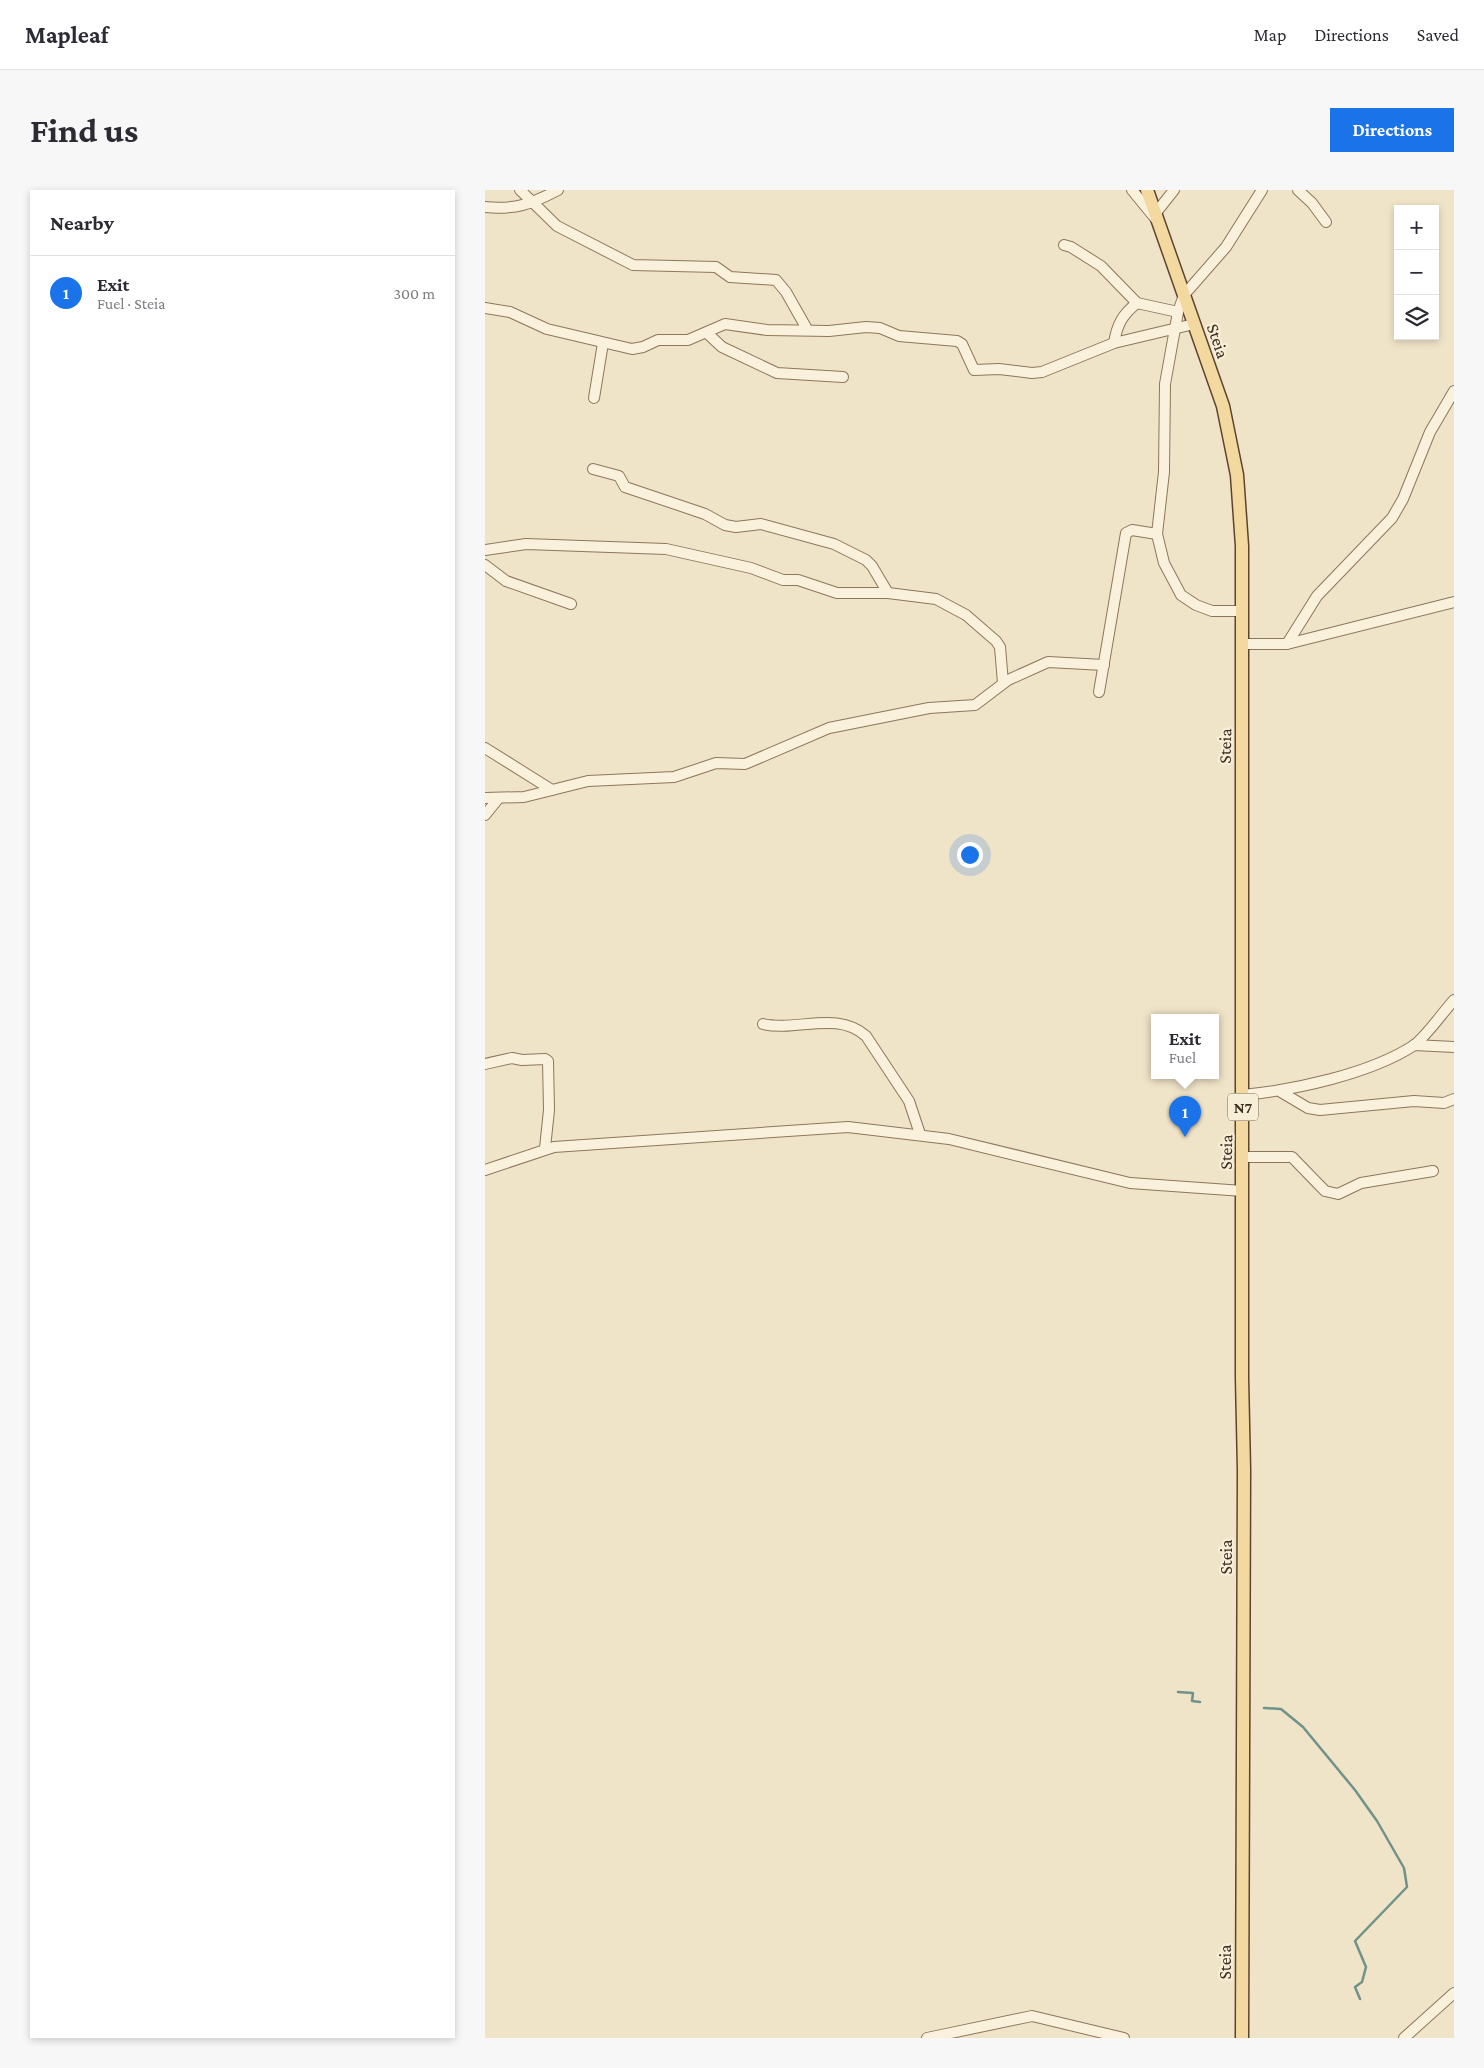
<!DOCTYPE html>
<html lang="en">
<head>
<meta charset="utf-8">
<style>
  :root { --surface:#fff; --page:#f7f7f7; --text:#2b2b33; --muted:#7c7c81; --line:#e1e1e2; --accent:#1a73e8 }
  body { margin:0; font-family:"Crimson Pro",serif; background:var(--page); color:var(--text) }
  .controls { position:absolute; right:15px; top:15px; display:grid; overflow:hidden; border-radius:0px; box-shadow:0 2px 8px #0003 }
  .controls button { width:45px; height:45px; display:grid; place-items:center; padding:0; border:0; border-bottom:1px solid var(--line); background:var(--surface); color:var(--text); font:25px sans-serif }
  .you { position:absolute; left:484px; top:664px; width:18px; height:18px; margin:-12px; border:4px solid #fff; border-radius:50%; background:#1a73e8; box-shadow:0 0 0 8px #1a73e833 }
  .badge { display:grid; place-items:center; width:32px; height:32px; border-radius:50%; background:var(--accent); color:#fff; font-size:16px; font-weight:700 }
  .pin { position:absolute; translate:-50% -41px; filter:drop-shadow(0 1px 2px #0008) }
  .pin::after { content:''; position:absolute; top:26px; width:18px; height:15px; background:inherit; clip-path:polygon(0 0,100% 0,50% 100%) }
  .popup { position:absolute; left:666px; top:824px; width:68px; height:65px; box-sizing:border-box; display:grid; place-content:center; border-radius:0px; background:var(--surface); filter:drop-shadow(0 1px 4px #0005); font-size:16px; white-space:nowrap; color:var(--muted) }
  .popup b { font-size:19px; color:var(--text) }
  .popup::after { content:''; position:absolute; left:50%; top:100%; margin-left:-10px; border:10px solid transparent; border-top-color:var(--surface) }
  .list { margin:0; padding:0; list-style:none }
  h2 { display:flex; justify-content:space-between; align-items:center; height:65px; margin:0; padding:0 20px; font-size:21px }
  h2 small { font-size:16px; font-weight:400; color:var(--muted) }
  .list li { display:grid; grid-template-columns:32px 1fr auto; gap:15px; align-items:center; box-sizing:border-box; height:75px; padding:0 20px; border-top:1px solid var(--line) }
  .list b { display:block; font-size:19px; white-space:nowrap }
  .list p { margin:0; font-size:16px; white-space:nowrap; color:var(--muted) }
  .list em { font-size:16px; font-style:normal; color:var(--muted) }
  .icon { flex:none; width:28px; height:28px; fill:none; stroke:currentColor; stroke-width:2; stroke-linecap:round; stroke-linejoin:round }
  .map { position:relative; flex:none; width:969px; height:1848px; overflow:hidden; border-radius:0px }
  header { display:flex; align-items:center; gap:30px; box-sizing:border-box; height:70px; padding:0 25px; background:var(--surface); border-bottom:1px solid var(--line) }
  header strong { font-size:24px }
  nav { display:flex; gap:28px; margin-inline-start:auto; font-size:18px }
  .intro { display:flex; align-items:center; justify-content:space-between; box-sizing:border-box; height:120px; padding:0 30px }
  h1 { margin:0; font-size:35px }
  .button { padding:12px 22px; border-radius:0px; background:var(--accent); color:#fff; font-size:18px; font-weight:700 }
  main { display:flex; gap:30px; padding:0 30px }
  aside { flex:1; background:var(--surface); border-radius:0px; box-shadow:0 2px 8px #0003 }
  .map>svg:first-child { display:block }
</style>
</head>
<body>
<header>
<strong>Mapleaf</strong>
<nav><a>Map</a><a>Directions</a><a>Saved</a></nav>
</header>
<div class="intro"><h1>Find us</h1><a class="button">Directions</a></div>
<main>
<aside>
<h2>Nearby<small></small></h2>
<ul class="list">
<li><span class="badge">1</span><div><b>Exit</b><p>Fuel · Steia</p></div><em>300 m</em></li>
</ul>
</aside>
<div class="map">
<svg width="969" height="1848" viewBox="0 0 969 1848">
  <rect width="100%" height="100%" fill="#f0e4c8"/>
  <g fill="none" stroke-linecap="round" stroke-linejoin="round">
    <g stroke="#6f938a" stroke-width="2.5">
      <path d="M 693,1502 L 708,1503 L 707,1511 L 715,1512"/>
      <path d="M 779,1518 L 796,1519 L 818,1537 L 870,1600 L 892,1631 L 919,1678 L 922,1697 L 870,1751 L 881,1777 L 877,1792 L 870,1797 L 875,1809"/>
    </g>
    <defs>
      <g id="minor">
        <path d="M 35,0 L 72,36 L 148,75 L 231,77 L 245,87 L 291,90 L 301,102 L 322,139"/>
        <path d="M 647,0 L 670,28"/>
        <path d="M 813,0 L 827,13 L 841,32"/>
        <path d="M 0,17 C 31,20 46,14 73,0"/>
        <path d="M 670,24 L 689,0"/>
        <path d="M 579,55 L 586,57 L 616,76 L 652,113 L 693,122"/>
        <path d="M 0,118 L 25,122 L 62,139 L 147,159 L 158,157 L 173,150 L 203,150 L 240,134 L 282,140 L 344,141 L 381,137 L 395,138 L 414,146 L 472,151 L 477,154 L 489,180 L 514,179 L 547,183 L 557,182 L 629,153 L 709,134"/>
        <path d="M 222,143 L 237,157 L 292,183 L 358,187"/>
        <path d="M 629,153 C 632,134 638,124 652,113"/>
        <path d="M 109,208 L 118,153"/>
        <path d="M 108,279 L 134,286 L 140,297 L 220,324 L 240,335 L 251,337 L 276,334 L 349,354 L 381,370 L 387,376 L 403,403"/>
        <path d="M 0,360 L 41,354 L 181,359 L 266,378 L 298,390 L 313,390 L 352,403 L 403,403 L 451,409 L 481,425 L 511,451 L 515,457 L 518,493"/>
        <path d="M 0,375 L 21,391 L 86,414"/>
        <path d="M 758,421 L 727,421 L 711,415 L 696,405 L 679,373 L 672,344 L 679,282 L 680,194 L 693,122 L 699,105 L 741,57 L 777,0"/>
        <path d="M 759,454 L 802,454 L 969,412"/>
        <path d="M 802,454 L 832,406 L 907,328 L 918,309 L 945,242 L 969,201"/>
        <path d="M 614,502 L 641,343 L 647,340 L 672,344"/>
        <path d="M 0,558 L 67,600"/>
        <path d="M 0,608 L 39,607 L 103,591 L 189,587 L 231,573 L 260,574 L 344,538 L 444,518 L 490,515 L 523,490 L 563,472 L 619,475"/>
        <path d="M 0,625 L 13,609"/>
        <path d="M 278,834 C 312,842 352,820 381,846 L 424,911 L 435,944"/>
        <path d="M 929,855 L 969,857"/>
        <path d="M 0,874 L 27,868 L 37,870 L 60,869 L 63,871 L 64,920 L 60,958"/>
        <path d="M 796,902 L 823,918 L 835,920 L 929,911 L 959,913 L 969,909"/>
        <path d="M 758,905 C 810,900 884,884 928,856 C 940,848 958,822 969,810"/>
        <path d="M 759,967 L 807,967 L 840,1001 L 853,1004 L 876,993 L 948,981"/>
        <path d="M 0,980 L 69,957 L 363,937 L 464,949 L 645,993 L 758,1001"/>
        <path d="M 442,1848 L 547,1826 L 639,1848"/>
        <path d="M 919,1848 L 969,1803"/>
      </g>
      <path id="major" d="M 662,0 L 738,216 L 752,285 L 757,356 L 757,1188 L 759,1280 L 757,1848"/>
    </defs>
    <use href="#minor" stroke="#8d765c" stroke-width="12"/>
    <use href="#major" stroke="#5b4430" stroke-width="15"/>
    <use href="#minor" stroke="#faf1dc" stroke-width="10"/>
    <use href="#major" stroke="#f3d9a0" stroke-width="12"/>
  </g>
  <g text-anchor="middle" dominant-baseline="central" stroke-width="4.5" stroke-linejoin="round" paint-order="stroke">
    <rect fill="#f7eed8" stroke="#756857" stroke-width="1" x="743" y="903.5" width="30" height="27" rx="4"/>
    <g font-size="16" font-weight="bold" fill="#3d2e20">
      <text x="758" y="917">N7</text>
    </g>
    <g font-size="18" fill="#3d2e20" stroke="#f7eed8">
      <text transform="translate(733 151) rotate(71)">Steia</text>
      <text transform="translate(740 556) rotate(-89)">Steia</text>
      <text transform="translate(741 962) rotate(-89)">Steia</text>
      <text transform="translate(741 1367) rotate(-90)">Steia</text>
      <text transform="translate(740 1772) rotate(-90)">Steia</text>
    </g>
  </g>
</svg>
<div class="controls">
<button>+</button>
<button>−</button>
<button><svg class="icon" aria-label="layers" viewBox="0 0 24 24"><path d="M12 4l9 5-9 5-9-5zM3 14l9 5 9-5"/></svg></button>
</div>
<div class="you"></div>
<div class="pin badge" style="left:700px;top:947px">1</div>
<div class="popup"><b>Exit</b>Fuel</div>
</div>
</main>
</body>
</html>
